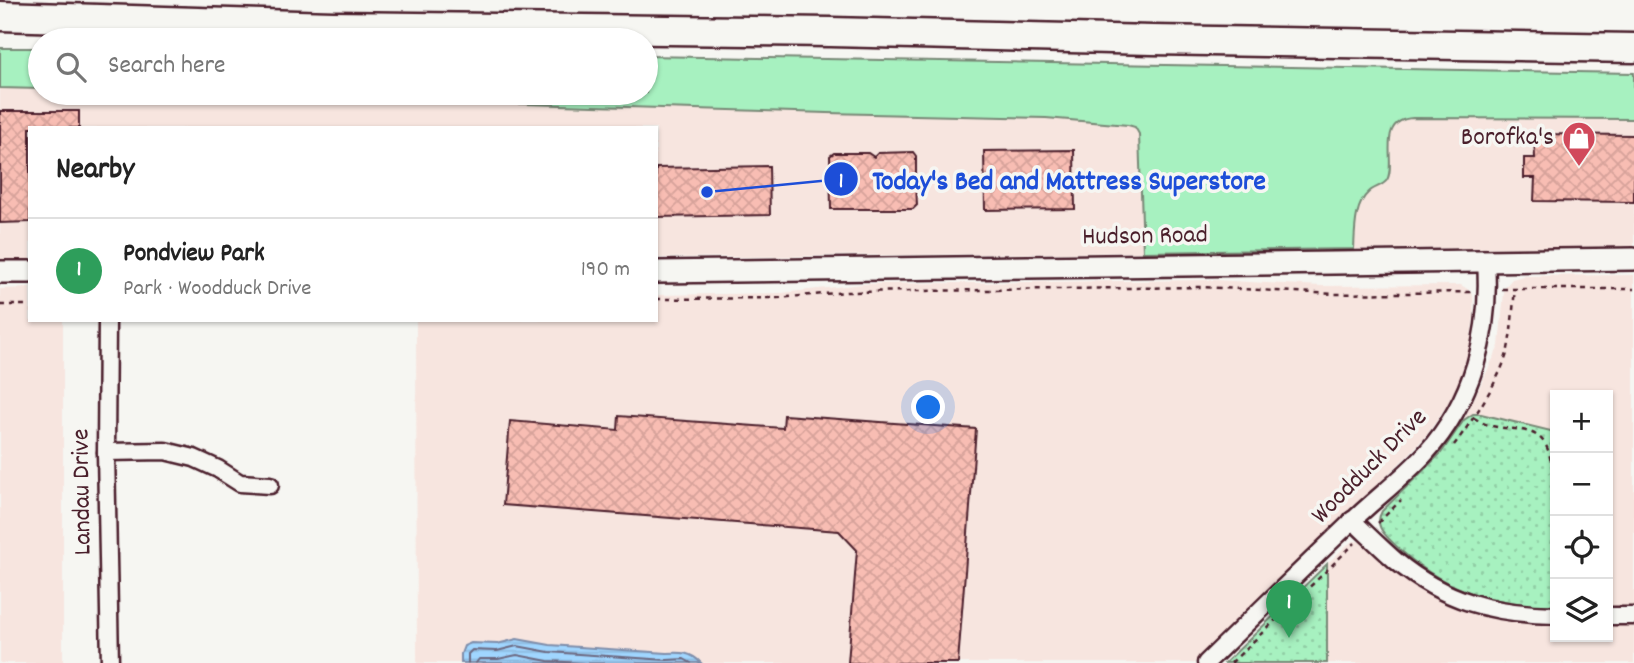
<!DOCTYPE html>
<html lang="en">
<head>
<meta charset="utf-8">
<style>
  :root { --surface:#fff; --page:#f2f2f2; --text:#222; --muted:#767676; --line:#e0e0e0; --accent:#d1495b }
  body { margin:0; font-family:Dekko,sans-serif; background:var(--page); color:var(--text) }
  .controls { position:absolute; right:21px; bottom:21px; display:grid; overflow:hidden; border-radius:0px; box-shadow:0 2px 5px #0004 }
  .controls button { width:63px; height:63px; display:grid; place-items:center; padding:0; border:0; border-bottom:2px solid var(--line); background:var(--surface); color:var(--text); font:35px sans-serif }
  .you { position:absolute; left:929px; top:408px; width:24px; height:24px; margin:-18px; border:5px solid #fff; border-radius:50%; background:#1a73e8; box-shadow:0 0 0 10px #1a73e833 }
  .badge { display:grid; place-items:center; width:46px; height:46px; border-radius:50%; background:var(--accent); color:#fff; font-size:23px; font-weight:700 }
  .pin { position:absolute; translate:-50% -58px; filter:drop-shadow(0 2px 4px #0008) }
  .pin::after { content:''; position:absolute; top:37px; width:24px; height:21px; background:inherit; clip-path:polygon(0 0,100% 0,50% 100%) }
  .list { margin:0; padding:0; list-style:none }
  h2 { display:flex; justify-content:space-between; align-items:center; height:91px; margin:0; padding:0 28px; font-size:30px }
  h2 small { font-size:23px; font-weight:400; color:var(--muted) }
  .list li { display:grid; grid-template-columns:46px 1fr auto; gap:21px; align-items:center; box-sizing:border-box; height:105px; padding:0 28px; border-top:2px solid var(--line) }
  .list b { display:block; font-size:26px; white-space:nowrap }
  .list p { margin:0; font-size:23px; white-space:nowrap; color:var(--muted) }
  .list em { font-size:23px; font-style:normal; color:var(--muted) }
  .icon { flex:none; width:38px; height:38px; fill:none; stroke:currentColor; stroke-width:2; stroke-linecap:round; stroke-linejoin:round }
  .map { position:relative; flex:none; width:1634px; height:663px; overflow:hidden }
  .search { position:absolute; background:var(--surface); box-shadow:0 2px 5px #0004; left:28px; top:28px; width:630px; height:77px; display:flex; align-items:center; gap:18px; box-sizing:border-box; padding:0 24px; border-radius:38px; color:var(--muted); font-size:26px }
  .panel { position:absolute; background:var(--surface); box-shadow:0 2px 5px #0004; left:28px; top:126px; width:630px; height:196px; border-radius:0px }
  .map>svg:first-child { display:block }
</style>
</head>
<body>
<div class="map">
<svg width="1634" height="663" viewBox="0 0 1634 663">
  <defs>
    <pattern id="park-dots" width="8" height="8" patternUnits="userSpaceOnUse" patternTransform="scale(1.75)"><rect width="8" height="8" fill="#a7f1c0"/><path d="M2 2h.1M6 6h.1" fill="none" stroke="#91cea5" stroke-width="1.8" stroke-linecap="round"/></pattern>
    <pattern id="water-rules" width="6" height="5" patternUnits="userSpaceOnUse" patternTransform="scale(1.75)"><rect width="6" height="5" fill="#a0d6ff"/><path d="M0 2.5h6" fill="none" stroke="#8bb7db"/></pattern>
    <pattern id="building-cross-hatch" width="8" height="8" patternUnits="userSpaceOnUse" patternTransform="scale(1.75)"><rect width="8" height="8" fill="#f8bdb3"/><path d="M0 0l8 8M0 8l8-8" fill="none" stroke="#d6a29a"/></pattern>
  </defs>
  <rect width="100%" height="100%" fill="#f6f6f2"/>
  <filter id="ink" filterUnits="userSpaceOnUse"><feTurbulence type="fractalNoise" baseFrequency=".0143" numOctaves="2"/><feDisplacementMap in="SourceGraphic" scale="14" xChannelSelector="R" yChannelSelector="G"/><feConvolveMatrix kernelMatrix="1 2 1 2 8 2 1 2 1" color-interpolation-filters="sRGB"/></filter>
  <g filter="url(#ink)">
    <g fill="#f7e5df">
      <path d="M 0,48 L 40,48 L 40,93 L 646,93 L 646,56 L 1634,73 L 1634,246 L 656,258 L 656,128 L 30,128 L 30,259 L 0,259 Z"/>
      <path d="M 1634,275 L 1634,607 L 1608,606 L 1608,395 L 1555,395 L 1555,432 L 1477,413 L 1473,414 L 1463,422 L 1499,346 L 1504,292 L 1506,286 L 1512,279 L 1523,276 Z"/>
      <path d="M 1214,280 L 1321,286 L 1461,285 L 1469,290 L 1473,296 L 1474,316 L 1469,351 L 1459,381 L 1449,402 L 1428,433 L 1411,452 L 1194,663 L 417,663 L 416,320 L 656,320 L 656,295 L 782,293 L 863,284 Z"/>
      <path d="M 30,288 L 30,320 L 63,320 L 63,663 L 0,663 L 0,289 Z"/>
      <path d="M 1354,541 L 1365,542 L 1396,572 L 1427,593 L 1446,603 L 1477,614 L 1521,623 L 1555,624 L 1555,637 L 1608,637 L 1608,624 L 1634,625 L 1634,663 L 1327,663 L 1327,564 L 1347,545 Z"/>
    </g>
    <g fill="#a7f1c0" stroke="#788876" stroke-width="2">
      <path d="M 0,48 L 40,48 L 40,89 L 0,88 Z"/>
      <path d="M 646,56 L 1634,73 L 1634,119 L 1413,118 C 1375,120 1397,163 1387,180 C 1383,186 1374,187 1369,192 C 1354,205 1355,231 1354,249 L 1143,252 L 1139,134 L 1135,127 L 1128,125 L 1046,118 L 827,113 L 164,93 L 646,93 Z"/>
    </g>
    <g fill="url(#park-dots)" stroke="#788876" stroke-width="2">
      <path d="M 1473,414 L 1481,414 L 1555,432 L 1555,606 C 1492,605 1439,589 1393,543 C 1383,533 1374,525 1382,511 L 1441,453 L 1464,420 Z"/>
      <path d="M 1327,564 L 1327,663 L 1225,663 Z"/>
    </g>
    <path fill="url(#water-rules)" stroke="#7e8daa" stroke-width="2" d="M 517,639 L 550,645 L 667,653 C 681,652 691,652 701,663 L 461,663 L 461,654 L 464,646 L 471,643 L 497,644 Z"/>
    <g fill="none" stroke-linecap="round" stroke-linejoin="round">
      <g stroke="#6c6880" stroke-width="2">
        <path d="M 468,663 L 468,654 L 472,650 L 497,651 L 517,646 L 549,652 L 667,660 L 684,659 L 691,663"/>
        <path d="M 476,663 L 479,659 L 498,659 L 517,655 L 548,661 L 583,663"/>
      </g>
    </g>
    <g fill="url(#building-cross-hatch)" stroke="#4a1f2b" stroke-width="2">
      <path d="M 0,111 L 79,111 L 79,128 L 30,128 L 30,222 L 0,223 Z"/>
      <path d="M 1534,134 L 1634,135 L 1634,202 L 1534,201 L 1535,178 L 1524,178 L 1524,158 L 1535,158 Z"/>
      <path d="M 1074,150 L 1075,209 L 985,210 L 984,151 Z"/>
      <path d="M 913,152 L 916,156 L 916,175 L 912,180 L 916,185 L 917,205 L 913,209 L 831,209 L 830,156 L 834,153 L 868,153 L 874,157 L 878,153 Z"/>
      <path d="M 769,166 L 770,215 L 656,217 L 656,168 Z"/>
      <path d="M 784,415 L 976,429 L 958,663 L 848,663 L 857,550 L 839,531 L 503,505 L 510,421 L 618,430 L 619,416 L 783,428 Z"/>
    </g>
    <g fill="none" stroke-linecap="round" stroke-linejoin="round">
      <defs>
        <g id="street">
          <path d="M 107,320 L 106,452 L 110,663"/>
          <path d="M 106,452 L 165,451 L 194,458 L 218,469 L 240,483 L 270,485"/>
          <path d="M 1352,520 C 1367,534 1381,548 1396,561 C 1444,601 1494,614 1555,615"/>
          <path d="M 1608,616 L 1634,616"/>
          <path d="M 1206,663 C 1253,617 1300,571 1347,526 C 1372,501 1401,480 1425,454 C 1473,401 1491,332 1486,262"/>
        </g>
        <g id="secondary">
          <path d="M 0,272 L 30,272"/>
          <path d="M 656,272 L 1634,259"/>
        </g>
        <path id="highway" d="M 0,16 L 333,26 L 831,32 L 1152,40 L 1634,48"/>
      </defs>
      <use href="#street" stroke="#4a1f2b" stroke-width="21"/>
      <use href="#secondary" stroke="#4a1f2b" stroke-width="26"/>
      <use href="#highway" stroke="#4a1f2b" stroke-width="33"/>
      <g stroke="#4a1f2b" stroke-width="2.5" stroke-dasharray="5 5" stroke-linecap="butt">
        <path d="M 1502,289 L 1634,289"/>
        <path d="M 656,299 L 777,298 L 847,292 L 1202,287 L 1334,294 L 1471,292"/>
        <path d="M 0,305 L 30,305"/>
        <path d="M 1474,418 C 1478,420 1483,424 1489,425 C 1506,431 1534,425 1545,444 C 1551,453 1550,465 1555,475"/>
        <path d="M 1454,445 C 1471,423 1503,375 1508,349 C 1512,329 1513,308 1515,288"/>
        <path d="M 1378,523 L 1401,500"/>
        <path d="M 1231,663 L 1355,543"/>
      </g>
      <use href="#street" stroke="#f6f6f2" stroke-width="16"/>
      <use href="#secondary" stroke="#f6f6f2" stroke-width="21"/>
      <use href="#highway" stroke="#f6f6f2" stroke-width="28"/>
    </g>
  </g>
  <defs>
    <symbol id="shop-pin" viewBox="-11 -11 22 30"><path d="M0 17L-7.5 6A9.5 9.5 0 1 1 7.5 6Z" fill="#d1495b" stroke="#f6f6f2"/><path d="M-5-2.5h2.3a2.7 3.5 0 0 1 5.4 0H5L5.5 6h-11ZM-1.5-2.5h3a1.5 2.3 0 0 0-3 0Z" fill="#fff"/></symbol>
  </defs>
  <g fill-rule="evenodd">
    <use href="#shop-pin" x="1560" y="119" width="38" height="52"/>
  </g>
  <g text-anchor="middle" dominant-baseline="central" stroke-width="7" stroke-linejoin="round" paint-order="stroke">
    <g font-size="26" fill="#4a1f2b" stroke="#f6f6f2" text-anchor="end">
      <text x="1554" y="138">Borofka's</text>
    </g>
    <g font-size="26" fill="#4a1f2b" stroke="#f6f6f2">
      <text transform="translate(1145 237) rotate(-1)">Hudson Road</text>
      <text transform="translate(1370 467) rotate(-45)">Woodduck Drive</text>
      <text transform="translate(83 492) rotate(-91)">Landau Drive</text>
    </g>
  </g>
  <path fill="none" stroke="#1d4ed8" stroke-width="2.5" d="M707 192L841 179"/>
  <g fill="#1d4ed8" stroke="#f6f6f2" stroke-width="2.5">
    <circle cx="707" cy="192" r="7"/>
    <circle cx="841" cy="179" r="18"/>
  </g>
  <g font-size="21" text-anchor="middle" font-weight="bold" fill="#fff">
    <text x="841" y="187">1</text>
  </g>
  <g font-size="28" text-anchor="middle" font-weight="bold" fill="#1d4ed8" stroke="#f6f6f2" stroke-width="7" stroke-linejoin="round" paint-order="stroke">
    <text x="1069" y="189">Today's Bed and Mattress Superstore</text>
  </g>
</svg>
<div class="controls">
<button>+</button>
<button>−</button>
<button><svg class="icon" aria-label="locate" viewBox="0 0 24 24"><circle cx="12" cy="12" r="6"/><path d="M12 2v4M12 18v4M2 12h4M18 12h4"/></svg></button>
<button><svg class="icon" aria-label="layers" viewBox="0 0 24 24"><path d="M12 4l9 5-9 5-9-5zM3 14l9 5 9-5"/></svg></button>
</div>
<div class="you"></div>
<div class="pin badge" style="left:1289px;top:638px;background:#2e9e5b">1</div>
<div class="search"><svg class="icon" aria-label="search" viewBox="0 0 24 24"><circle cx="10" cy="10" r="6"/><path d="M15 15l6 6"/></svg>Search here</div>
<section class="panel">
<h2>Nearby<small></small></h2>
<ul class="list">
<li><span class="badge" style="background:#2e9e5b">1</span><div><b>Pondview Park</b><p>Park · Woodduck Drive</p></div><em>190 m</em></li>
</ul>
</section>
</div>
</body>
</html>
